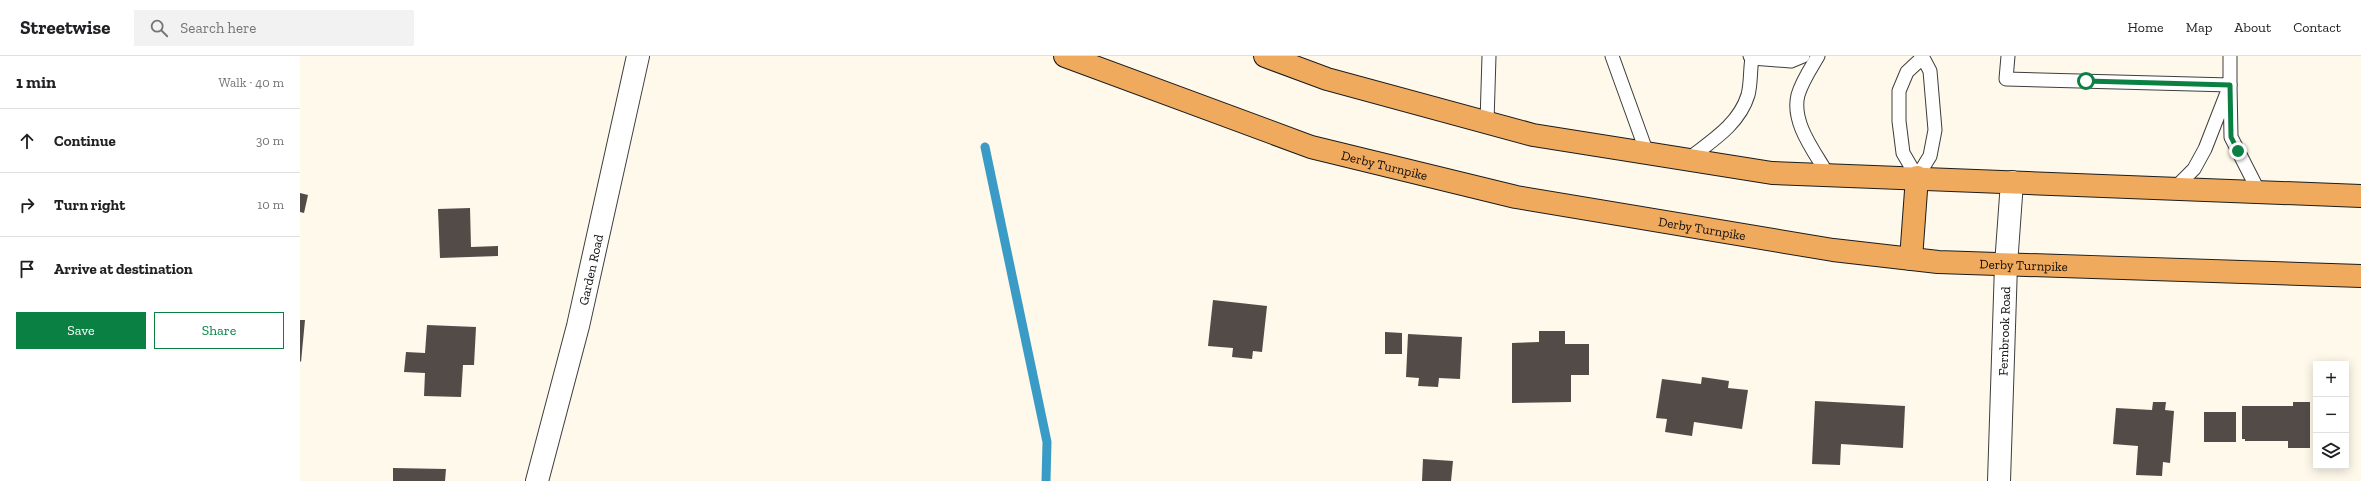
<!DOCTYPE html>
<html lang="en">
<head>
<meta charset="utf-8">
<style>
  :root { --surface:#fff; --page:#f2f2f2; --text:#202124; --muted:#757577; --line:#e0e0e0; --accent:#0b8043 }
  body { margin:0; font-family:"Zilla Slab",serif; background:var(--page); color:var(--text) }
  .controls { position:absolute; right:12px; bottom:12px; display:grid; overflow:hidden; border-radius:0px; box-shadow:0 2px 10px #0003 }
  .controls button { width:36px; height:36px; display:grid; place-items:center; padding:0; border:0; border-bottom:1px solid var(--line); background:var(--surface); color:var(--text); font:20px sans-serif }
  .stop { position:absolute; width:12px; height:12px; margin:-9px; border:3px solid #0b8043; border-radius:50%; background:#fff }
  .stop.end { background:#0b8043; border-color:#fff; box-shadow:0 1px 4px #0008 }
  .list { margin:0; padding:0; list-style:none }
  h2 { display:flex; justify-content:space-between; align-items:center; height:52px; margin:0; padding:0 16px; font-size:17px }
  h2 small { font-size:13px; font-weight:400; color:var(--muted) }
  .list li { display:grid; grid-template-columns:26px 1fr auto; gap:12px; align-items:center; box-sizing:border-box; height:64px; padding:0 16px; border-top:1px solid var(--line) }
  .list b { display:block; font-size:15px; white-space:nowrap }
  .list em { font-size:13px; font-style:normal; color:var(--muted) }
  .actions { display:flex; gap:8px; padding:12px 16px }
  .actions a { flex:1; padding:9px 0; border:1px solid var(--accent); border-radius:0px; text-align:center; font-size:14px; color:var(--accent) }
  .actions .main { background:var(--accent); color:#fff }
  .icon { flex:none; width:22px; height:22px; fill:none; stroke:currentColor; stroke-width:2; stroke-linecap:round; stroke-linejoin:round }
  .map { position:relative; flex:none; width:2061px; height:425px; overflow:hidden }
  header { display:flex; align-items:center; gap:24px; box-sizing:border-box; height:56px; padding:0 20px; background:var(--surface); border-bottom:1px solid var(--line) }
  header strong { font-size:19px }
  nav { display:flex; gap:22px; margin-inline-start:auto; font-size:14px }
  .search { width:280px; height:36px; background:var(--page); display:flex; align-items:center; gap:10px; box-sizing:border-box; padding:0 14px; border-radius:0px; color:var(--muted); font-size:15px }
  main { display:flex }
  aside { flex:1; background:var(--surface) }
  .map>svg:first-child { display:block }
</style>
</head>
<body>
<header>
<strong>Streetwise</strong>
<div class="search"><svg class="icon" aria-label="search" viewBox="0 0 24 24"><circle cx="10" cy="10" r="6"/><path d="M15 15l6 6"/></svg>Search here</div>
<nav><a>Home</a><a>Map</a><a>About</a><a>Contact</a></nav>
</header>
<main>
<aside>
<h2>1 min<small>Walk · 40 m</small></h2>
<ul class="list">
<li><svg class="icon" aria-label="ahead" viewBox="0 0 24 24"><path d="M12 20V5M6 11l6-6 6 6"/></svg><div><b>Continue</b></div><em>30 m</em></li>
<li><svg class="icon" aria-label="right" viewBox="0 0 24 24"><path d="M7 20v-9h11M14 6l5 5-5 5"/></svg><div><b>Turn right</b></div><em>10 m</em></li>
<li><svg class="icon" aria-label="arrive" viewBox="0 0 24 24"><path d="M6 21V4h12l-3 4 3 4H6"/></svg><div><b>Arrive at destination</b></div></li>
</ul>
<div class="actions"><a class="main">Save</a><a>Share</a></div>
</aside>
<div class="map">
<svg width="2061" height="425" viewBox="0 0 2061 425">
  <rect width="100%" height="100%" fill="#fef9ea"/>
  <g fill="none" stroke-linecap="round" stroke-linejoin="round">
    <path stroke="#3b9bc7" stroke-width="9" d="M 685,91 L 747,386 L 746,425"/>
  </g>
  <g fill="#534b48">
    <path d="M 0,137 L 8,139 L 4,157 L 0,156 Z"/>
    <path d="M 170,152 L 171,191 L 198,190 L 198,200 L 140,202 L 138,153 Z"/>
    <path d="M 913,244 L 967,250 L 962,296 L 953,295 L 952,303 L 932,301 L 933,292 L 908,290 Z"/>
    <path d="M 0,264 L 5,264 L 1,306 L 0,305 Z"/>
    <path d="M 127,269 L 176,271 L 174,309 L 163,309 L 161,341 L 124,340 L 125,317 L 104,316 L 106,296 L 125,297 Z"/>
    <path d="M 1239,275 L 1265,275 L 1265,288 L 1289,288 L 1289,319 L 1271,319 L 1271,346 L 1212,347 L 1212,287 L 1239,286 Z"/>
    <path d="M 1085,276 L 1102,277 L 1102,298 L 1085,298 Z"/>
    <path d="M 1108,278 L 1162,281 L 1160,323 L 1139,322 L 1138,331 L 1118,330 L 1119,322 L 1106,321 Z"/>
    <path d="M 1402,321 L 1429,325 L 1428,332 L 1448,334 L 1442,373 L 1394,366 L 1392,380 L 1365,376 L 1367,363 L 1356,362 L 1362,323 L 1401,328 Z"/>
    <path d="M 1515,345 L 1605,350 L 1603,392 L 1541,388 L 1540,409 L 1512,408 Z"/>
    <path d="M 1853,346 L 1866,346 L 1865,354 L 1874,355 L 1870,407 L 1863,406 L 1862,420 L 1836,419 L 1838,390 L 1813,388 L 1816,352 L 1852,354 Z"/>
    <path d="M 1993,346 L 2010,346 L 2010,392 L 1988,392 L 1988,385 L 1945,385 L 1945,383 L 1942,383 L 1942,350 L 1993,350 Z"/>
    <rect x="1904" y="356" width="32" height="30"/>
    <path d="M 1123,403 L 1153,405 L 1151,425 L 1122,425 Z"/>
    <path d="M 93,412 L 146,413 L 145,425 L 93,425 Z"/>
  </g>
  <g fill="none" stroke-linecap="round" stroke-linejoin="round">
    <defs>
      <g id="service">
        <path d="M 1312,0 L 1347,97"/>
        <path d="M 1450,0 L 1452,2 L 1491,5 L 1503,0"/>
        <path d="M 1518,0 C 1511,12 1502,25 1498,39 C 1491,67 1515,96 1528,119"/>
        <path d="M 1708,0 L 1706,23 L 1930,29 L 1930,0"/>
        <path d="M 1187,66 L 1189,0"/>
        <path d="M 1387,104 C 1410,86 1439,69 1448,39 C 1451,28 1450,14 1452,2"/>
        <path d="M 1617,121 L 1603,97 L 1599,65 L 1599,35 L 1607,16 L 1622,2"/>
        <path d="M 1617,121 L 1630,100 L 1635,74 L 1630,15 L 1622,0"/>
        <path d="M 1874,133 L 1894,113 L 1905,93 L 1930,29 L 1931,81 L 1959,136"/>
      </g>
      <g id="minor">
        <path id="s1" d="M 237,425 L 278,270 L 338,0"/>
        <path id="s2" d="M 1699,425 L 1706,209 L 1712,126"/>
      </g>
      <g id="trunk">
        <path id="s3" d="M 765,0 L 1011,91 L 1216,141 L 1533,194 L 1638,206 L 2061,220"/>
        <path d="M 965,0 L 1027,23 L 1233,79 L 1472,117 L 2061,140"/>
        <path d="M 1611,203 L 1617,121"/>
      </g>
    </defs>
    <use href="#service" stroke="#3e3e3e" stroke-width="15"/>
    <use href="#minor" stroke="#3e3e3e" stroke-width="24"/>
    <use href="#trunk" stroke="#1c1c1c" stroke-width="24"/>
    <use href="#service" stroke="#fff" stroke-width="13"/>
    <use href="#minor" stroke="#fff" stroke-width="22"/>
    <use href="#trunk" stroke="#f0aa5e" stroke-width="22"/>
  </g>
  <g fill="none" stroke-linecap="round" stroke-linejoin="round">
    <path stroke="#0b8043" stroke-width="5" d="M 1786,25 L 1930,29 L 1931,81 L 1938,95"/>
  </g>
  <g text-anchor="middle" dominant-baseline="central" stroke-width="4" stroke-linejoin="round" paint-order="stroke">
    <g font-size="13" fill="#0b0b0b" stroke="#fff">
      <text stroke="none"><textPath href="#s3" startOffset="338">Derby Turnpike</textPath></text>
      <text stroke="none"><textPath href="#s3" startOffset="662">Derby Turnpike</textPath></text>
      <text stroke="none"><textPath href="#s3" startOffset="986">Derby Turnpike</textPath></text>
      <text stroke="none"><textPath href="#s1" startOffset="218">Garden Road</textPath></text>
      <text stroke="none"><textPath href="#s2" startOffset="150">Fernbrook Road</textPath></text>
    </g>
  </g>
</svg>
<div class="controls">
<button>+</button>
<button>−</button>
<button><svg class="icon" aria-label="layers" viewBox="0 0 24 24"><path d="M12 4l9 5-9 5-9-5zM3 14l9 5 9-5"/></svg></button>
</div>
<div class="stop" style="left:1786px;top:25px"></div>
<div class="stop end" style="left:1938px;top:95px"></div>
</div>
</main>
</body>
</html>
